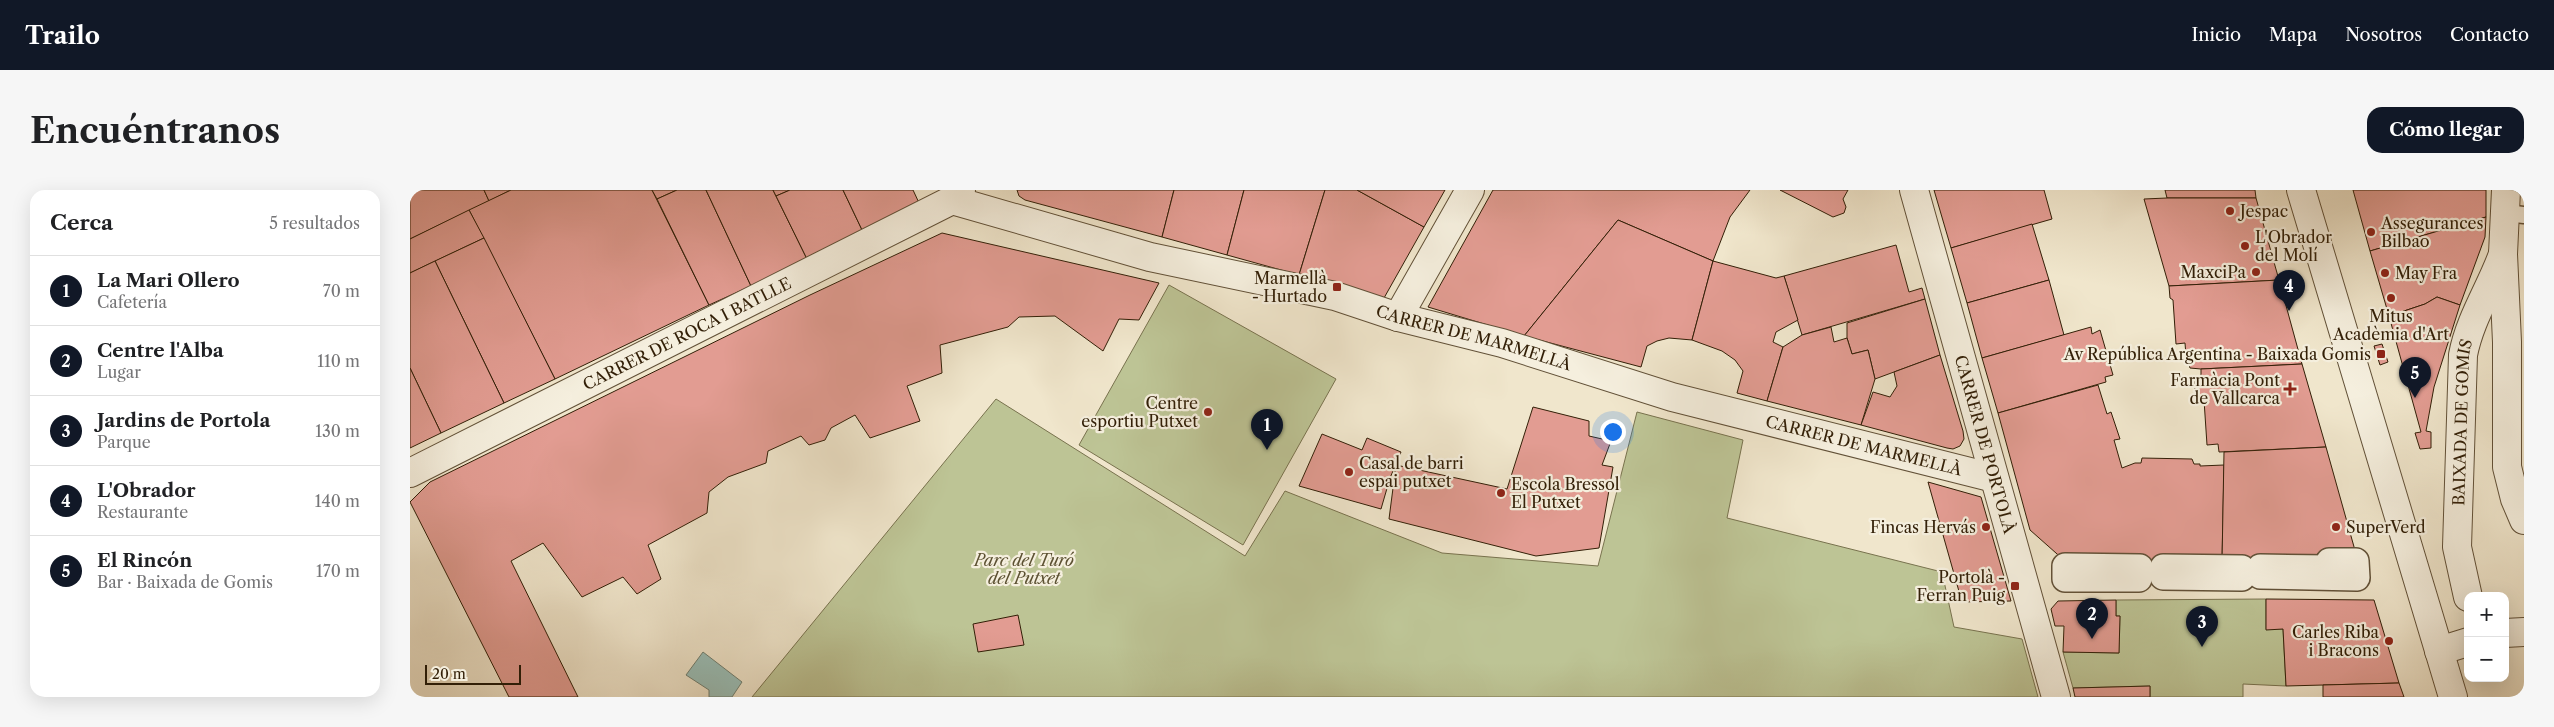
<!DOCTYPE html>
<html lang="es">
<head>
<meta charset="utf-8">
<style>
  :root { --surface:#fff; --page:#f6f6f6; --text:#202124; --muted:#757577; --line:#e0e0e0; --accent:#111827 }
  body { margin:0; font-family:"Libre Caslon Text",serif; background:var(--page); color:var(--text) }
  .controls { position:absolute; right:15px; bottom:15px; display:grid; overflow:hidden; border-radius:10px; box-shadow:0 5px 20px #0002 }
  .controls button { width:45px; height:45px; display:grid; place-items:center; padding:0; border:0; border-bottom:1px solid var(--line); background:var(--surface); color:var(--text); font:25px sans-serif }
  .scale { position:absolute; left:15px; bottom:12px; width:96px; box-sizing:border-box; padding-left:5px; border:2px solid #321f07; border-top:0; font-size:14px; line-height:18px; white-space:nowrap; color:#321f07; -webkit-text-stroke:4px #f5efde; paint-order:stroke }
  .you { position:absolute; left:1202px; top:241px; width:18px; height:18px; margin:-12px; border:4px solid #fff; border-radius:50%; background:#1a73e8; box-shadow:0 0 0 8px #1a73e833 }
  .badge { display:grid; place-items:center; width:32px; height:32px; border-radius:50%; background:var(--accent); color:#fff; font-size:16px; font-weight:700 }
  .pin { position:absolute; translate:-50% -41px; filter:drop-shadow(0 1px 2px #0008) }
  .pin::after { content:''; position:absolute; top:26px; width:18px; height:15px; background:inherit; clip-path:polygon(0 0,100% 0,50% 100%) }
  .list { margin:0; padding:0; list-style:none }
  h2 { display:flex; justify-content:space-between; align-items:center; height:65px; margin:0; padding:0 20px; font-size:21px }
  h2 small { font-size:16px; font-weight:400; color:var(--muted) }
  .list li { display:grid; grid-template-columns:32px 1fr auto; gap:15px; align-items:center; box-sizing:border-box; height:70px; padding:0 20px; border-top:1px solid var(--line) }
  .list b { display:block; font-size:19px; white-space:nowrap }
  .list p { margin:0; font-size:16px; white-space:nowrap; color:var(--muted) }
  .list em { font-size:16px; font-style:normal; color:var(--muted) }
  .map { position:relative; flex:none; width:2114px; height:507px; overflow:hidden; border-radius:15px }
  header { display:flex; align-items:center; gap:30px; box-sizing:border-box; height:70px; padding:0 25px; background:var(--accent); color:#fff }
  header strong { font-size:24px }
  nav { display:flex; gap:28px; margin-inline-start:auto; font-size:18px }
  .intro { display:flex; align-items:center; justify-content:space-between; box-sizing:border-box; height:120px; padding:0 30px }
  h1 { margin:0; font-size:35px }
  .button { padding:12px 22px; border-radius:15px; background:var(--accent); color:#fff; font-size:18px; font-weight:700 }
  main { display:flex; gap:30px; padding:0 30px }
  aside { flex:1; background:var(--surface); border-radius:15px; box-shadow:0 5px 20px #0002 }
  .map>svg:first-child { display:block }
</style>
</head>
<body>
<header>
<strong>Trailo</strong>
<nav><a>Inicio</a><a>Mapa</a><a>Nosotros</a><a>Contacto</a></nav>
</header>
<div class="intro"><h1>Encuéntranos</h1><a class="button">Cómo llegar</a></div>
<main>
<aside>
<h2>Cerca<small>5 resultados</small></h2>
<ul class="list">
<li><span class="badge">1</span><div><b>La Mari Ollero</b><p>Cafetería</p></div><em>70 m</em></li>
<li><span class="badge">2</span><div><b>Centre l'Alba</b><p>Lugar</p></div><em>110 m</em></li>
<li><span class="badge">3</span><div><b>Jardins de Portola</b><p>Parque</p></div><em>130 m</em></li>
<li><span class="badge">4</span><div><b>L'Obrador</b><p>Restaurante</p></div><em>140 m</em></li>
<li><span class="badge">5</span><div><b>El Rincón</b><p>Bar · Baixada de Gomis</p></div><em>170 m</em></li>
</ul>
</aside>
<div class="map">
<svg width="2114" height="507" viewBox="0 0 2114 507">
  <rect width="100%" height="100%" fill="#f0e6cc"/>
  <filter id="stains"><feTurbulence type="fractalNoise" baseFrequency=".004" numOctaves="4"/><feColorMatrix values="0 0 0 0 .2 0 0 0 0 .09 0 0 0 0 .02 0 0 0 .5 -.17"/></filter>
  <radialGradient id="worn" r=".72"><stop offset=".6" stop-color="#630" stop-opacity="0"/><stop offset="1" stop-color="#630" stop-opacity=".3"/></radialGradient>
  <g fill="#bdc495" stroke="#78724e">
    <path d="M 759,95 L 926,189 L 833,355 L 669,255 Z"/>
    <path d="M 586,209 L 835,366 L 875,301 L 1032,363 L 1188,376 L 1227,222 L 1333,250 L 1317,328 L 1532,382 L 1544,437 L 1612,449 L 1628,507 L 342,507 Z"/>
    <path d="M 1856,409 L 1856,439 L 1873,439 L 1876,496 L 1833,494 L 1833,507 L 1740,507 L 1740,496 L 1663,498 L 1653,462 L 1709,463 L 1710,426 L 1706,426 L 1706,410 Z"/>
  </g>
  <path fill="#9abfb8" stroke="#707f71" d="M 293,462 L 332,492 L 322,507 L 299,507 L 299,500 L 276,485 Z"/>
  <g fill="#e29c92" stroke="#321f07">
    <path d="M 0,0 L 74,0 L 79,11 L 0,49 Z"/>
    <path d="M 74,0 L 101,0 L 79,11 Z"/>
    <path d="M 101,0 L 242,0 L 299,115 L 145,189 L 59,20 Z"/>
    <path d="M 242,0 L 267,0 L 247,9 Z"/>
    <path d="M 267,0 L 296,0 L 341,96 L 299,115 L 247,9 Z"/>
    <path d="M 296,0 L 363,0 L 397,69 L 341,96 Z"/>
    <path d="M 363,0 L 380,0 L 366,6 Z"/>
    <path d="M 380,0 L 433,0 L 453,42 L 397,69 L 366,6 Z"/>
    <path d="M 433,0 L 503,0 L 510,15 L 453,42 Z"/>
    <path d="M 607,0 L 764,0 L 752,47 L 615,10 L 609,6 Z"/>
    <path d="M 764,0 L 834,0 L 817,65 L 752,47 Z"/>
    <path d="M 834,0 L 915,0 L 889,85 L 817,65 Z"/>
    <path d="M 915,0 L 947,0 L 1014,37 L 974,108 L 889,85 Z"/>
    <path d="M 947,0 L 1035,0 L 1014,37 Z"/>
    <path d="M 1083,0 L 1340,0 L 1320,27 L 1303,71 L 1208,30 L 1114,146 L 1018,117 Z"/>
    <path d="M 1370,0 L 1438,0 L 1433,9 L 1436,17 L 1434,23 L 1423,27 Z"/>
    <path d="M 1524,0 L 1634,0 L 1642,29 L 1541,58 Z"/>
    <path d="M 1755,0 L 1845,0 L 1846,8 L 1757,8 Z"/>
    <path d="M 1943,0 L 2076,0 L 2076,27 L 1960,61 Z"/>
    <path d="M 1757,8 L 1846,8 L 1869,90 L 1759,96 L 1734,9 Z"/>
    <path d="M 59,20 L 74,48 L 0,83 L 0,49 Z"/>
    <path d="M 2076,27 L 2075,47 L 2050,115 L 2027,107 L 2015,114 L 1979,126 L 1960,61 Z"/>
    <path d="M 1208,30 L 1303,71 L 1282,150 L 1259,148 L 1247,151 L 1237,156 L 1231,177 L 1114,146 Z"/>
    <path d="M 1622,34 L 1639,90 L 1557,113 L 1541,58 Z"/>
    <path d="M 532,43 L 749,93 L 729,130 L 709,129 L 693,161 L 645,126 L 609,127 L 598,137 L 530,155 L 532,183 L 497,196 L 510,231 L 460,248 L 445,225 L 421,238 L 415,250 L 399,255 L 391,246 L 358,261 L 356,273 L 318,287 L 299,302 L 297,323 L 238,355 L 251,389 L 227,404 L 213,387 L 172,407 L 133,353 L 101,371 L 168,507 L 99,507 L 0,312 L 20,292 L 400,105 Z"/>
    <path d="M 74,48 L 145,189 L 94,213 L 25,71 Z"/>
    <path d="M 1486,55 L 1499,102 L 1512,98 L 1515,109 L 1392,145 L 1374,86 Z"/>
    <path d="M 25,71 L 94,213 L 31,243 L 0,178 L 0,83 Z"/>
    <path d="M 1303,71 L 1366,88 L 1374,86 L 1388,130 L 1366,142 L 1363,152 L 1373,157 L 1357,211 L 1327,203 L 1333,181 L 1325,170 L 1312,161 L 1282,150 Z"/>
    <path d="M 1639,90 L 1654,145 L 1572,168 L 1557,113 Z"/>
    <path d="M 1869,90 L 1892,174 L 1791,179 L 1780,178 L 1776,166 L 1775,153 L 1766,154 L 1763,110 L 1760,108 L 1759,96 Z"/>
    <path d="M 2027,107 L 2050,115 L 2024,197 L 2016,241 L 2021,242 L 2021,258 L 2010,259 L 2005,243 L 2011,242 L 1979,126 L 2015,114 Z"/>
    <path d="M 1515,109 L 1530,165 L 1465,189 L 1458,160 L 1442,164 L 1437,148 L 1437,133 Z"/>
    <path d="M 1421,137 L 1424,152 L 1437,148 L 1442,164 L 1458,160 L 1465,189 L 1451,235 L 1357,211 L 1373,157 L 1392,145 Z"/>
    <path d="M 1681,137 L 1682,144 L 1690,140 L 1703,185 L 1695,187 L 1696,192 L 1588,223 L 1572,168 Z"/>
    <path d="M 1972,154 L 1978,172 L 1970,175 L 1964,156 Z"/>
    <path d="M 1530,165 L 1553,241 L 1554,249 L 1550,256 L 1543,259 L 1537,258 L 1451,235 L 1463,202 L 1480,207 L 1487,196 L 1484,182 Z"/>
    <path d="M 1892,174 L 1916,257 L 1809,262 L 1808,254 L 1797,255 L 1794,210 L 1785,209 L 1785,188 L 1791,187 L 1791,179 Z"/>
    <path d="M 0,178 L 31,243 L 0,258 Z"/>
    <path d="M 1688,195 L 1697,224 L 1701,222 L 1710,249 L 1704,250 L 1712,278 L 1725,273 L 1731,273 L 1732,268 L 1782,269 L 1784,274 L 1790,274 L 1790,276 L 1814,275 L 1812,372 L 1655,371 L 1620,340 L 1588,223 Z"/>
    <path d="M 1123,217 L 1179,231 L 1179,246 L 1201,251 L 1192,275 L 1203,277 L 1189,358 L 1126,366 L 979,329 L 986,275 L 1097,299 Z"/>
    <path d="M 912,244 L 952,260 L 957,248 L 991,262 L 980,288 L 971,319 L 889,296 Z"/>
    <path d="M 1916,257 L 1948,371 L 1812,372 L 1814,262 Z"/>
    <path d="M 1518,292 L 1571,307 L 1601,411 L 1552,412 Z"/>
    <path d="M 1856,409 L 1964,410 L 1989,493 L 1876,496 L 1873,439 L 1856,440 Z"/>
    <path d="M 1706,410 L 1706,426 L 1710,426 L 1709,463 L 1653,462 L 1654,436 L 1645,436 L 1641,419 L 1648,411 Z"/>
    <path d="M 608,425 L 614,455 L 568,462 L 563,434 Z"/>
    <path d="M 1989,493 L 1994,507 L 1913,507 L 1913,495 Z"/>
    <path d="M 1740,496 L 1740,507 L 1665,507 L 1663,498 Z"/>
  </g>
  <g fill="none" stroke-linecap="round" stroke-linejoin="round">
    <defs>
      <path id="service" d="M 2096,23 L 2114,25"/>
      <g id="pedestrian">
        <path d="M 1919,371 L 1946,371 L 1947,388 L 1850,386 L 1850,377 L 1919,378 Z"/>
        <path d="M 1655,376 L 1730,377 L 1729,389 L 1655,389 Z"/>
        <path d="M 1753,377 L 1832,378 L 1832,388 L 1753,387 Z"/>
      </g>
      <g id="minor">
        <path id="s1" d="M 1504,0 L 1646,507"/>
        <path d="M 2096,0 L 2093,64 L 2097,152 L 2097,277 L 2105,309 L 2114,330"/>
        <path id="s2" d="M 542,10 L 740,67 L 925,106 L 988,127 L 1092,153 L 1262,207 L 1584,288"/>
        <path d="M 988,127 L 1060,0"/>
        <path id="s3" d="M 0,283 L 542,10 L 551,0"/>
        <path id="s4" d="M 2058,407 L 2047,357 L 2053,165 C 2060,128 2081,98 2093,64"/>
      </g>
      <g id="tertiary">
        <path d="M 1891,0 L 2043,507"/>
        <path d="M 2095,443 L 2114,442"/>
        <path d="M 2029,461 L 2058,452"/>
      </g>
    </defs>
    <use href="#service" stroke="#625138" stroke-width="19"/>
    <use href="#pedestrian" stroke="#625138" stroke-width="28"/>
    <use href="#minor" stroke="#625138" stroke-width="30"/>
    <use href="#tertiary" stroke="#625138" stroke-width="30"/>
    <use href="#service" stroke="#f5efde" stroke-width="16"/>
    <use href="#pedestrian" stroke="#f5efde" stroke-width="25"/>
    <use href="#minor" stroke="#f5efde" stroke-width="28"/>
    <use href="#tertiary" stroke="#f5efde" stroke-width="28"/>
  </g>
  <g fill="#8f2418" stroke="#f5efde" stroke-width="2">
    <circle cx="1820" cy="21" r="5"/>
    <circle cx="1961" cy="42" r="5"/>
    <circle cx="1835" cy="56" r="5"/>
    <circle cx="1846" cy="82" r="5"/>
    <circle cx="1975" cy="83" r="5"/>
    <rect x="922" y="92" width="10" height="10" rx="2.5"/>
    <circle cx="1981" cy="108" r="5"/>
    <rect x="1966" y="159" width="10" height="10" rx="2.5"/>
    <path d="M1877.5 191.5h5v5h5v5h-5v5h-5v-5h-5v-5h5z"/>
    <circle cx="798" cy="222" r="5"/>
    <circle cx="939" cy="282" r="5"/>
    <circle cx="1091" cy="303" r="5"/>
    <circle cx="1576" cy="337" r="5"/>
    <circle cx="1926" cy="337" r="5"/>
    <rect x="1600" y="391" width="10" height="10" rx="2.5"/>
    <circle cx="1979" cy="451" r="5"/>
  </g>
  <g text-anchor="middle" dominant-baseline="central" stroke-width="4.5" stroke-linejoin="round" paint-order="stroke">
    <g font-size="16" fill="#321f07" stroke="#f5efde" text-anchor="end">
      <text x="1830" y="21" text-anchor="start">Jespac</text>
      <text x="1971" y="33" text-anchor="start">Assegurances<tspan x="1971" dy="18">Bilbao</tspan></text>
      <text x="1845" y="47" text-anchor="start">L'Obrador<tspan x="1845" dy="18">del Molí</tspan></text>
      <text x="1836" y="82">MaxciPa</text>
      <text x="1985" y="83" text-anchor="start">May Fra</text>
      <text x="917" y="88">Marmellà<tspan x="917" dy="18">- Hurtado</tspan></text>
      <text x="1981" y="126" text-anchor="middle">Mitus<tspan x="1981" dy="18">Acadèmia d'Art</tspan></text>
      <text x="1961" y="164">Av República Argentina - Baixada Gomis</text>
      <text x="1870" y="190">Farmàcia Pont<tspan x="1870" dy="18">de Vallcarca</tspan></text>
      <text x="788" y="213">Centre<tspan x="788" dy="18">esportiu Putxet</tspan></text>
      <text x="949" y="273" text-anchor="start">Casal de barri<tspan x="949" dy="18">espai putxet</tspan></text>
      <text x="1101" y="294" text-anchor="start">Escola Bressol<tspan x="1101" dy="18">El Putxet</tspan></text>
      <text x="1566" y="337">Fincas Hervás</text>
      <text x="1936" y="337" text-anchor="start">SuperVerd</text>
      <text x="1595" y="387">Portolà -<tspan x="1595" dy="18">Ferran Puig</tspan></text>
      <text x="1969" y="442">Carles Riba<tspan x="1969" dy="18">i Bracons</tspan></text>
    </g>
    <g font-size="16" fill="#321f07" stroke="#f5efde">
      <text stroke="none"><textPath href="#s3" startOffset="310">CARRER DE ROCA I BATLLE</textPath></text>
      <text stroke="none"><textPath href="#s2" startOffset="540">CARRER DE MARMELLÀ</textPath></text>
      <text stroke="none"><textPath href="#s4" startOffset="176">BAIXADA DE GOMIS</textPath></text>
      <text stroke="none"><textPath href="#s1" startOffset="264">CARRER DE PORTOLÀ</textPath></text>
      <text stroke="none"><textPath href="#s2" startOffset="945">CARRER DE MARMELLÀ</textPath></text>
    </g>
    <g font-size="16" font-style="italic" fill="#5c5132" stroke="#f5efde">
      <text x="614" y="370">Parc del Turó<tspan x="614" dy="18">del Putxet</tspan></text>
    </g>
  </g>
  <rect width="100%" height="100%" filter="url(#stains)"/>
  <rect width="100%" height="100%" fill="url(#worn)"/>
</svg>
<div class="controls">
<button>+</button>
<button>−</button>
</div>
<div class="scale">20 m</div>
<div class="you"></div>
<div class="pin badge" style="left:857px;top:260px">1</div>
<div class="pin badge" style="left:1682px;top:449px">2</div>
<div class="pin badge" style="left:1792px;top:457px">3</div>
<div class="pin badge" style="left:1879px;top:121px">4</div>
<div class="pin badge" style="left:2005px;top:208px">5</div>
</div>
</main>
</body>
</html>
